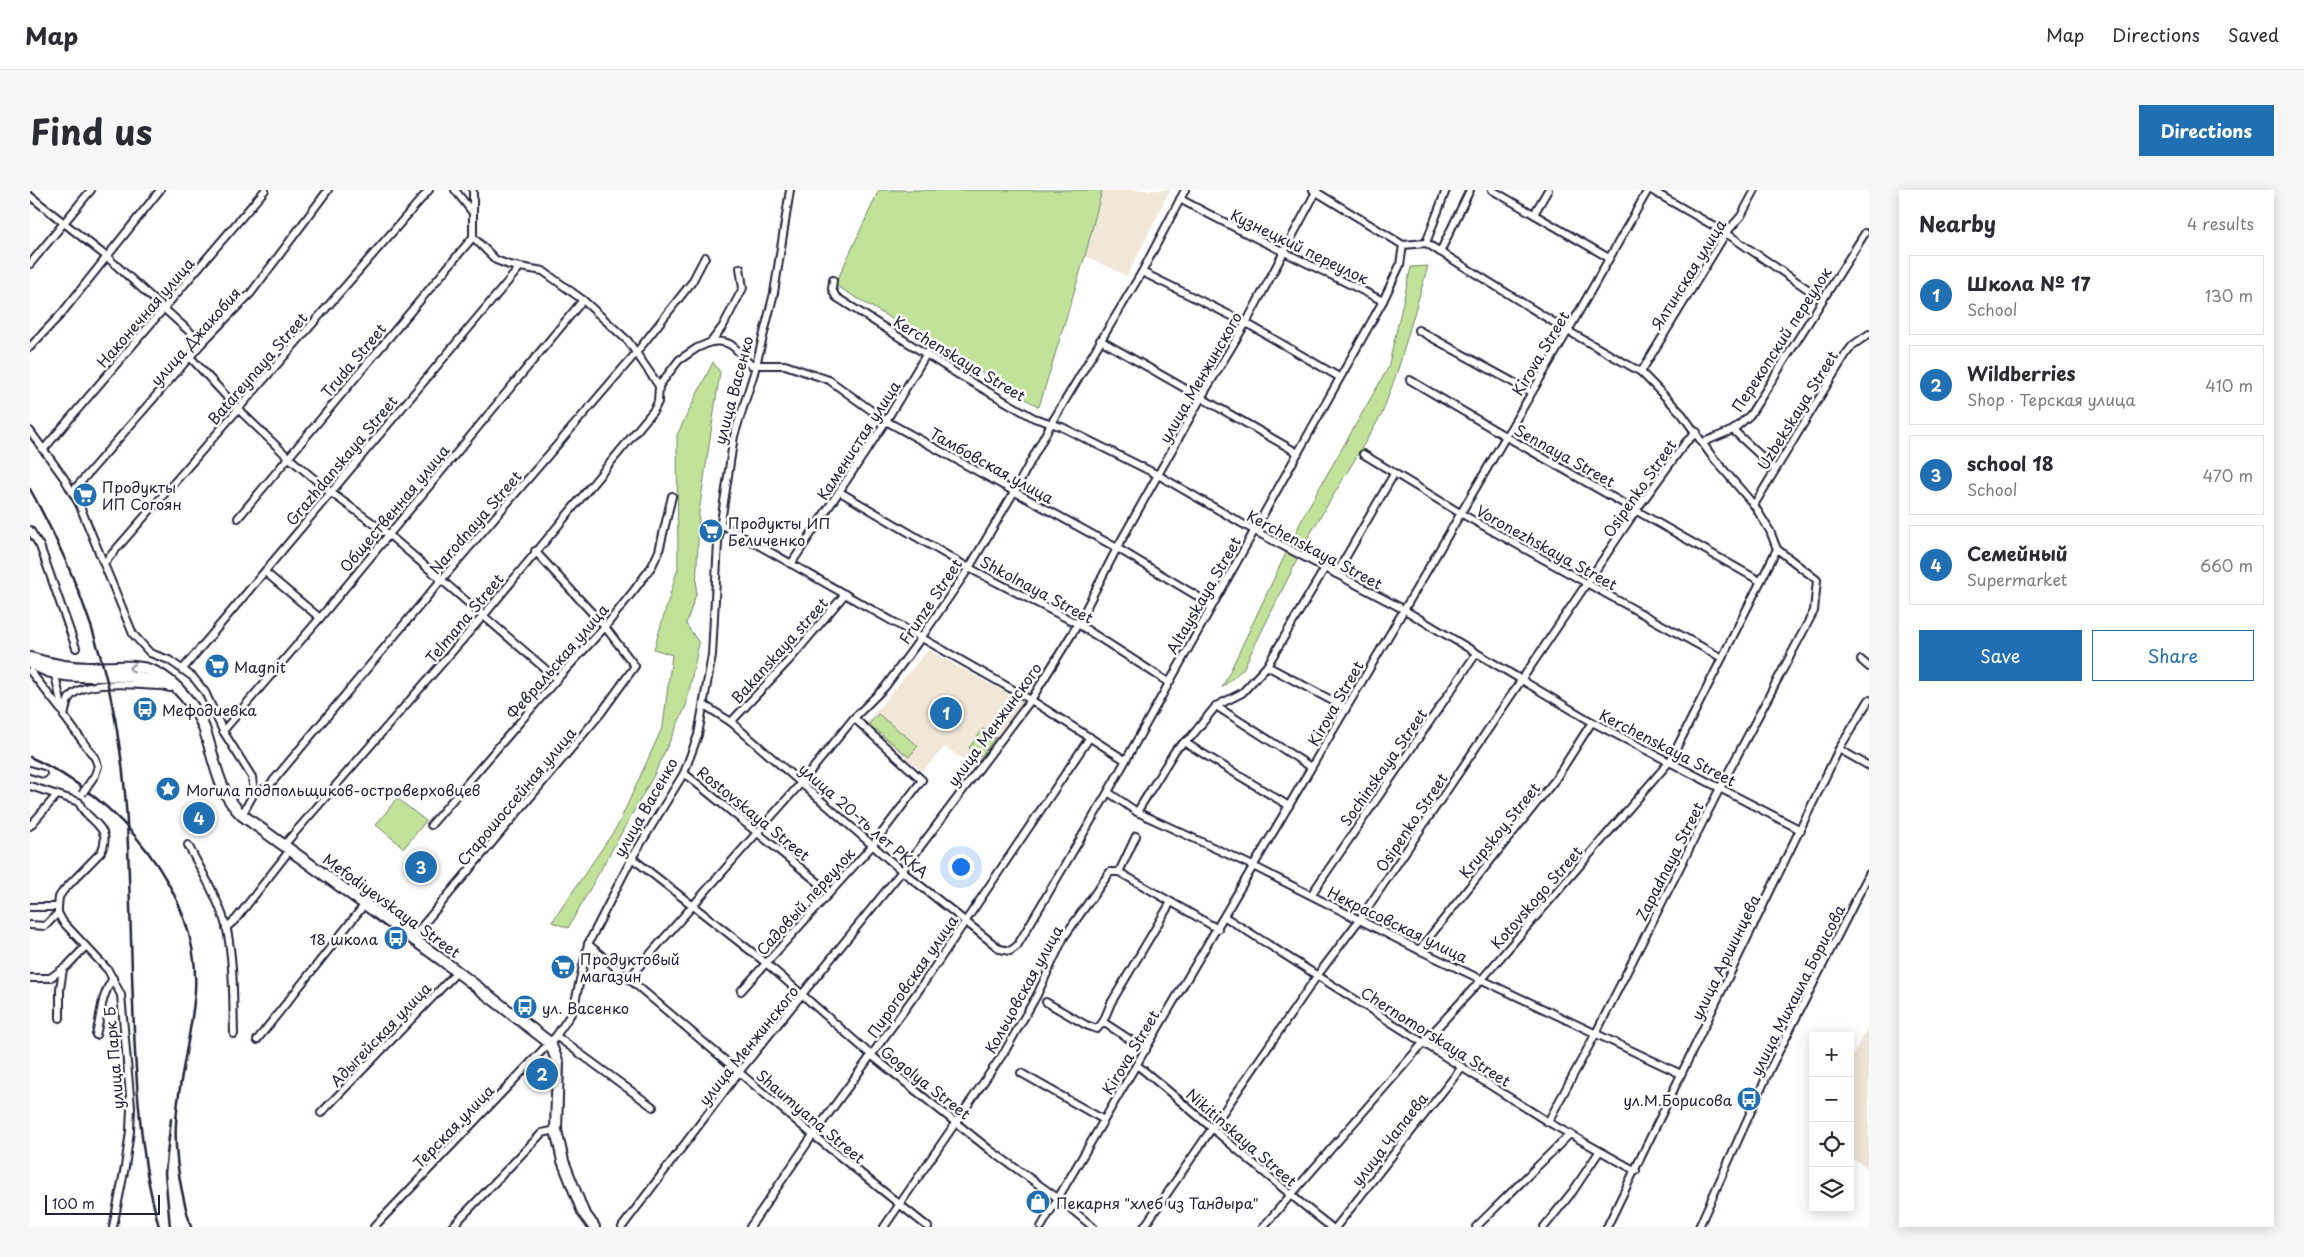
<!DOCTYPE html>
<html lang="en">
<head>
<meta charset="utf-8">
<style>
  :root { --surface:#fff; --page:#f7f7f7; --text:#2b2b33; --muted:#7c7c81; --line:#e1e1e2; --accent:#1f6fb2 }
  body { margin:0; font-family:"Playpen Sans",sans-serif; background:var(--page); color:var(--text) }
  .controls { position:absolute; right:15px; bottom:15px; display:grid; overflow:hidden; border-radius:0px; box-shadow:0 2px 12px #0003 }
  .controls button { width:45px; height:45px; display:grid; place-items:center; padding:0; border:0; border-bottom:1px solid var(--line); background:var(--surface); color:var(--text); font:25px sans-serif }
  .scale { position:absolute; left:15px; bottom:12px; width:115px; box-sizing:border-box; padding-left:5px; border:2px solid #22223b; border-top:0; font-size:14px; line-height:18px; white-space:nowrap; color:#22223b; -webkit-text-stroke:4px #fff; paint-order:stroke }
  .you { position:absolute; left:930px; top:676px; width:18px; height:18px; margin:-12px; border:4px solid #fff; border-radius:50%; background:#1a73e8; box-shadow:0 0 0 8px #1a73e833 }
  .badge { display:grid; place-items:center; width:32px; height:32px; border-radius:50%; background:var(--accent); color:#fff; font-size:16px; font-weight:700 }
  .pin { position:absolute; translate:-50% -50%; border:2px solid #fff; box-shadow:0 1px 5px #0006 }
  .list { margin:0; padding:0; list-style:none }
  h2 { display:flex; justify-content:space-between; align-items:center; height:65px; margin:0; padding:0 20px; font-size:21px }
  h2 small { font-size:16px; font-weight:400; color:var(--muted) }
  .list li { display:grid; grid-template-columns:32px 1fr auto; gap:15px; align-items:center; box-sizing:border-box; height:80px; margin:0 10px 10px; padding:0 10px; border:1px solid var(--line); border-radius:0px }
  .list b { display:block; font-size:19px; white-space:nowrap }
  .list p { margin:0; font-size:16px; white-space:nowrap; color:var(--muted) }
  .list em { font-size:16px; font-style:normal; color:var(--muted) }
  .actions { display:flex; gap:10px; padding:15px 20px }
  .actions a { flex:1; padding:11px 0; border:1px solid var(--accent); border-radius:0px; text-align:center; font-size:18px; color:var(--accent) }
  .actions .main { background:var(--accent); color:#fff }
  .icon { flex:none; width:28px; height:28px; fill:none; stroke:currentColor; stroke-width:2; stroke-linecap:round; stroke-linejoin:round }
  .map { position:relative; flex:none; width:1839px; height:1037px; overflow:hidden; border-radius:0px }
  header { display:flex; align-items:center; gap:30px; box-sizing:border-box; height:70px; padding:0 25px; background:var(--surface); border-bottom:1px solid var(--line) }
  header strong { font-size:24px }
  nav { display:flex; gap:28px; margin-inline-start:auto; font-size:18px }
  .intro { display:flex; align-items:center; justify-content:space-between; box-sizing:border-box; height:120px; padding:0 30px }
  h1 { margin:0; font-size:35px }
  .button { padding:12px 22px; border-radius:0px; background:var(--accent); color:#fff; font-size:18px; font-weight:700 }
  main { display:flex; gap:30px; padding:0 30px }
  aside { flex:1; background:var(--surface); border-radius:0px; box-shadow:0 2px 12px #0003 }
  .map>svg:first-child { display:block }
</style>
</head>
<body>
<header>
<strong>Map</strong>
<nav><a>Map</a><a>Directions</a><a>Saved</a></nav>
</header>
<div class="intro"><h1>Find us</h1><a class="button">Directions</a></div>
<main>
<div class="map">
<svg width="1839" height="1037" viewBox="0 0 1839 1037">
  <rect width="100%" height="100%" fill="#fff"/>
  <filter id="ink" filterUnits="userSpaceOnUse"><feTurbulence type="fractalNoise" baseFrequency=".02" numOctaves="2"/><feDisplacementMap in="SourceGraphic" scale="10" xChannelSelector="R" yChannelSelector="G"/><feConvolveMatrix kernelMatrix="1 2 1 2 8 2 1 2 1" color-interpolation-filters="sRGB"/></filter>
  <g filter="url(#ink)">
    <g fill="#f0e7d9">
      <path d="M 1072,0 L 1140,0 L 1097,86 L 1055,66 Z"/>
      <path d="M 898,460 L 995,513 L 946,578 L 915,557 L 892,581 L 836,533 Z"/>
      <path d="M 1839,834 L 1839,979 L 1820,967 L 1820,871 Z"/>
    </g>
    <g fill="#c2e29a" stroke="#72826a">
      <path d="M 849,0 L 1072,0 L 1055,66 L 1009,217 L 805,95 Z"/>
      <path d="M 1398,76 L 1369,176 L 1352,224 L 1279,346 L 1213,479 L 1192,498 L 1275,323 L 1358,178 L 1381,77 Z"/>
      <path d="M 683,172 L 690,182 L 669,322 L 666,404 L 656,434 L 669,453 L 656,516 L 624,585 L 538,738 L 522,732 L 588,635 L 633,536 L 642,465 L 624,459 L 648,378 L 647,245 Z"/>
      <path d="M 848,524 L 888,556 L 879,567 L 839,534 Z"/>
      <path d="M 953,539 L 965,548 L 951,567 L 939,558 Z"/>
      <path d="M 136,586 L 149,595 L 139,605 L 128,604 L 124,600 Z"/>
      <path d="M 367,608 L 396,631 L 374,658 L 346,635 Z"/>
    </g>
    <g fill="none" stroke-linecap="round" stroke-linejoin="round">
      <defs>
        <g id="minor">
          <path d="M 425,0 L 443,23"/>
          <path d="M 1283,0 L 1373,55 L 1396,53 L 1538,141 L 1611,182 L 1652,224 L 1681,265 L 1724,315 L 1740,341 L 1747,359 L 1787,390 L 1784,421 L 1690,598 L 1566,843 L 1518,932"/>
          <path d="M 1462,0 L 1579,68"/>
          <path d="M 1621,0 L 1696,43 L 1792,109"/>
          <path d="M 0,6 L 77,67 L 172,153"/>
          <path d="M 1150,9 C 1217,45 1286,77 1353,111"/>
          <path d="M 1504,24 L 1518,0"/>
          <path d="M 1396,53 L 1416,0"/>
          <path d="M 1410,62 L 1440,0"/>
          <path d="M 0,74 L 61,0"/>
          <path d="M 1112,82 L 1216,133 L 1309,187"/>
          <path d="M 803,90 L 802,99 L 806,107 L 929,185 L 1004,228 L 1032,237 L 1128,285 L 1225,341 L 1373,419 L 1562,532 L 1771,640"/>
          <path d="M 1388,140 L 1501,202"/>
          <path d="M 1070,150 L 1268,263"/>
          <path d="M 681,152 C 705,149 706,162 721,175 L 755,175 L 799,190 L 856,231 L 1087,358 L 1182,415"/>
          <path d="M 0,157 L 32,123 L 130,0"/>
          <path d="M 161,168 L 208,219 L 258,267 L 300,302 L 358,344 L 527,489"/>
          <path d="M 1611,182 L 1696,43 L 1711,26 L 1725,0"/>
          <path d="M 1380,190 L 1475,246 L 1730,391"/>
          <path d="M 629,196 L 649,170 L 667,158 L 681,152 L 693,136 L 713,98 L 710,78"/>
          <path d="M 1703,240 L 1745,279"/>
          <path d="M 0,241 L 34,288 L 49,314 L 103,444 L 120,463 L 139,470 L 163,487 L 175,502 L 193,541 L 222,587 L 224,603 L 212,625"/>
          <path d="M 1674,252 L 1703,240 L 1720,225 L 1835,43"/>
          <path d="M 13,260 L 235,0"/>
          <path d="M 1333,264 L 1430,323 L 1692,468"/>
          <path d="M 42,302 L 172,153 L 221,103 L 298,0"/>
          <path d="M 810,302 L 939,378 L 1048,434 L 1138,492"/>
          <path d="M 1724,315 L 1816,164 L 1823,155 L 1839,144"/>
          <path d="M 208,328 L 443,47 L 443,0"/>
          <path d="M 691,334 L 1001,510 L 1095,570"/>
          <path d="M 0,340 L 10,356 L 46,458"/>
          <path d="M 75,372 L 399,0"/>
          <path d="M 761,374 L 856,231 L 897,163"/>
          <path d="M 235,382 L 290,428"/>
          <path d="M 1306,384 L 1364,284"/>
          <path d="M 1831,470 L 1839,477"/>
          <path d="M 1237,476 L 1316,518"/>
          <path d="M 24,480 L 34,526 L 65,568 L 68,576 L 65,585"/>
          <path d="M 152,480 L 490,77"/>
          <path d="M 0,481 L 31,520"/>
          <path d="M 674,515 L 701,532 L 872,681 L 970,759 L 980,761 L 987,756 L 1078,602 L 1353,111 L 1370,75 L 1373,55"/>
          <path d="M 1186,516 L 1281,577"/>
          <path d="M 34,526 C 36,519 36,512 40,507 C 54,489 108,495 128,496"/>
          <path d="M 701,532 L 762,467 L 815,404"/>
          <path d="M 193,541 L 290,428 L 553,110"/>
          <path d="M 1154,552 L 1259,616"/>
          <path d="M 1809,559 L 1839,576"/>
          <path d="M 0,580 L 13,584"/>
          <path d="M 654,583 L 800,702"/>
          <path d="M 0,596 L 49,612 C 54,630 85,636 71,662 L 33,701 L 29,707 L 28,717 L 0,717"/>
          <path d="M 1078,602 L 1107,622 L 1223,676 L 1389,760 L 1651,884"/>
          <path d="M 224,603 L 238,597 L 412,389 L 606,163 L 662,92 L 675,67"/>
          <path d="M 1107,622 L 1146,559 L 1161,547 L 1186,516 L 1212,503 L 1237,476 L 1295,378"/>
          <path d="M 401,635 L 527,489 L 575,437 L 605,399 L 622,376 L 629,361 L 642,306"/>
          <path d="M 0,636 L 27,605"/>
          <path d="M 158,655 C 172,682 190,711 197,740 C 204,774 203,810 204,844"/>
          <path d="M 254,655 L 454,425 L 624,220 L 628,212 L 629,196 L 598,151 L 553,110 L 513,81 L 479,75 L 466,70 L 443,47"/>
          <path d="M 602,668 L 736,773 L 841,865 L 960,960 L 1029,1009 L 1063,1037"/>
          <path d="M 1089,682 L 1188,739"/>
          <path d="M 1281,705 L 1446,464"/>
          <path d="M 28,717 L 28,723 L 33,732 L 78,780 L 91,805 L 101,917 L 100,941 L 95,977 L 83,1037"/>
          <path d="M 1195,727 L 1518,932 L 1606,981"/>
          <path d="M 0,735 L 15,736 L 28,723"/>
          <path d="M 196,738 L 206,729 L 260,660"/>
          <path d="M 382,748 L 571,523 L 605,476 L 575,437 L 505,361"/>
          <path d="M 558,754 L 783,945 L 898,1037"/>
          <path d="M 1389,760 L 1525,590 L 1562,532"/>
          <path d="M 0,788 L 20,788 L 37,776 L 55,757"/>
          <path d="M 599,788 L 771,593 L 824,528 L 855,497 L 891,448 L 939,378 L 984,302 L 1021,234 L 1112,82 L 1155,0"/>
          <path d="M 711,801 L 842,656 L 892,590 L 824,528"/>
          <path d="M 1016,812 L 1056,835 L 1067,839 L 1073,832 L 1116,860"/>
          <path d="M 30,828 L 30,799 L 33,779"/>
          <path d="M 1073,832 L 1081,813 L 1141,712"/>
          <path d="M 66,845 C 72,822 70,808 83,788"/>
          <path d="M 526,846 L 623,917"/>
          <path d="M 227,850 L 335,714"/>
          <path d="M 1107,875 C 1172,928 1234,985 1301,1037"/>
          <path d="M 991,883 L 1074,930"/>
          <path d="M 291,923 L 427,782"/>
          <path d="M 344,1037 L 526,846 L 543,821 L 558,754 L 602,668 L 654,583 L 668,545 L 682,465 L 688,352 L 704,246 L 724,183 L 744,103 L 760,0"/>
          <path d="M 422,1037 L 512,943 L 526,940"/>
          <path d="M 592,1037 L 709,882 L 872,681 L 1001,510 L 1048,434 L 1087,358 L 1171,208 L 1216,133 L 1287,0"/>
          <path d="M 720,1037 L 783,945 L 891,797 L 1060,547"/>
          <path d="M 854,1037 L 975,861 L 1007,805 L 1034,747 L 1080,682 L 1089,682 L 1106,646"/>
          <path d="M 1011,1037 L 1538,141 L 1618,0"/>
          <path d="M 1114,1037 L 1287,786 L 1330,729 L 1607,319 L 1656,252 L 1667,242"/>
          <path d="M 1233,1037 L 1394,852 L 1452,789 L 1640,571 L 1747,359"/>
          <path d="M 1306,1037 L 1432,877"/>
          <path d="M 1446,1037 L 1540,944"/>
          <path d="M 1514,1037 L 1543,1001 L 1569,962"/>
          <path d="M 1577,1037 L 1809,559 L 1839,510"/>
          <path d="M 1669,1037 L 1740,879 L 1839,684"/>
        </g>
        <g id="primary">
          <path d="M 0,468 C 20,474 39,478 60,478 C 81,478 105,473 125,482 C 146,492 166,517 174,538 C 185,569 187,601 212,625 L 412,770 L 520,853 L 528,873 L 526,940 L 533,971 L 553,1022 L 564,1037"/>
          <path d="M 3,474 C 35,494 70,482 106,487 C 117,489 129,493 140,496"/>
        </g>
      </defs>
      <use href="#minor" stroke="#22223b" stroke-width="10"/>
      <use href="#primary" stroke="#22223b" stroke-width="14"/>
      <use href="#minor" stroke="#fff" stroke-width="6"/>
      <use href="#primary" stroke="#fff" stroke-width="10"/>
      <g stroke="#22223b" stroke-width="2.5">
        <path d="M 0,299 C 45,380 78,468 90,560 C 98,612 98,664 100,716 C 103,803 103,891 116,977 C 119,997 124,1017 129,1037"/>
        <path d="M 0,567 C 86,605 171,701 165,801 C 162,845 148,889 146,933 C 144,969 151,1003 161,1037"/>
        <path d="M 140,1037 L 135,983 L 141,929"/>
      </g>
      <defs>
        <path id="minor-bridge" d="M 52,604 L 65,585"/>
      </defs>
      <use href="#minor-bridge" stroke="#22223b" stroke-width="10" stroke-linecap="butt"/>
      <use href="#minor-bridge" stroke="#fff" stroke-width="6"/>
    </g>
    <defs><path id="oneway-chevron" d="M-2-3.5L2.5 0L-2 3.5" fill="none" stroke-width="1.6" stroke-linecap="round" stroke-linejoin="round" transform="scale(1.25)"/></defs>
    <use stroke="#9c9ca7" href="#oneway-chevron" transform="translate(102 478) rotate(-177)"/>
  </g>
  <defs>
    <symbol id="supermarket-disc" viewBox="-11 -11 22 22"><circle r="9.5" fill="#1f6fb2" stroke="#fff"/><path d="M-6-5.5h2.5l.6 2H6L4.5 2H-2.5L-4.4-4H-6ZM-1.5 3.2a1.3 1.3 0 1 0 .1 0ZM3 3.2a1.3 1.3 0 1 0 .1 0Z" fill="#fff"/></symbol>
    <symbol id="bus-disc" viewBox="-11 -11 22 22"><circle r="9.5" fill="#1f6fb2" stroke="#fff"/><path d="M-5-6H5V4H4V6H2V4H-2V6H-4V4H-5ZM-3.5-4V0h7V-4ZM-3.5 1.2v1.5H-2V1.2ZM2 1.2v1.5H3.5V1.2Z" fill="#fff"/></symbol>
    <symbol id="sight-disc" viewBox="-11 -11 22 22"><circle r="9.5" fill="#1f6fb2" stroke="#fff"/><path d="M0-6L1.8-2.2L6-1.7L2.9 1.2L3.7 5.4L0 3.3L-3.7 5.4L-2.9 1.2L-6-1.7L-1.8-2.2Z" fill="#fff"/></symbol>
    <symbol id="shop-disc" viewBox="-11 -11 22 22"><circle r="9.5" fill="#1f6fb2" stroke="#fff"/><path d="M-5-2.5h2.3a2.7 3.5 0 0 1 5.4 0H5L5.5 6h-11ZM-1.5-2.5h3a1.5 2.3 0 0 0-3 0Z" fill="#fff"/></symbol>
  </defs>
  <g fill-rule="evenodd">
    <use href="#supermarket-disc" x="41" y="291" width="28" height="28"/>
    <use href="#supermarket-disc" x="667" y="327" width="28" height="28"/>
    <use href="#supermarket-disc" x="173" y="462" width="28" height="28"/>
    <use href="#bus-disc" x="101" y="505" width="28" height="28"/>
    <use href="#sight-disc" x="124" y="585" width="28" height="28"/>
    <use href="#bus-disc" x="352" y="734" width="28" height="28"/>
    <use href="#supermarket-disc" x="519" y="763" width="28" height="28"/>
    <use href="#bus-disc" x="481" y="803" width="28" height="28"/>
    <use href="#bus-disc" x="1705" y="895" width="28" height="28"/>
    <use href="#shop-disc" x="994" y="998" width="28" height="28"/>
  </g>
  <g text-anchor="middle" dominant-baseline="central" stroke-width="5" stroke-linejoin="round" paint-order="stroke">
    <g font-size="15" fill="#22223b" stroke="#fff">
      <text transform="translate(1270 56) rotate(26)">Кузнецкий переулок</text>
      <text transform="translate(1658 84) rotate(-58)">Ялтинская улица</text>
      <text transform="translate(115 122) rotate(-49)">Наконечная улица</text>
      <text transform="translate(165 146) rotate(-48)">улица Джакобия</text>
      <text transform="translate(1751 149) rotate(-57)">Перекопский переулок</text>
      <text transform="translate(1510 163) rotate(-59)">Kirova Street</text>
      <text transform="translate(930 168) rotate(31)">Kerchenskaya Street</text>
      <text transform="translate(323 170) rotate(-50)">Truda Street</text>
      <text transform="translate(227 178) rotate(-49)">Batareynaya Street</text>
      <text transform="translate(1170 187) rotate(-60)">улица Менжинского</text>
      <text transform="translate(703 200) rotate(-75)">улица Васенко</text>
      <text transform="translate(1767 220) rotate(-58)">Uzbekskaya Street</text>
      <text transform="translate(828 250) rotate(-57)">Каменистая улица</text>
      <text transform="translate(1535 265) rotate(29)">Sennaya Street</text>
      <text transform="translate(311 270) rotate(-50)">Grazhdanskaya Street</text>
      <text transform="translate(962 275) rotate(29)">Тамбовская улица</text>
      <text transform="translate(1609 298) rotate(-55)">Osipenko Street</text>
      <text transform="translate(364 318) rotate(-50)">Общественная улица</text>
      <text transform="translate(445 332) rotate(-49)">Narodnaya Street</text>
      <text transform="translate(1517 357) rotate(29)">Voronezhskaya Street</text>
      <text transform="translate(1285 359) rotate(28)">Kerchenskaya Street</text>
      <text transform="translate(1007 399) rotate(28)">Shkolnaya Street</text>
      <text transform="translate(1173 405) rotate(-60)">Altayskaya Street</text>
      <text transform="translate(900 411) rotate(-56)">Frunze Street</text>
      <text transform="translate(434 428) rotate(-50)">Telmana Street</text>
      <text transform="translate(749 460) rotate(-48)">Bakanskaya street</text>
      <text transform="translate(527 471) rotate(-49)">Февральская улица</text>
      <text transform="translate(1305 513) rotate(-60)">Kirova Street</text>
      <text transform="translate(964 534) rotate(-54)">улица Менжинского</text>
      <text transform="translate(1638 557) rotate(27)">Kerchenskaya Street</text>
      <text transform="translate(1353 577) rotate(-55)">Sochinskaya Street</text>
      <text transform="translate(486 606) rotate(-50)">Старошоссейная улица</text>
      <text transform="translate(615 617) rotate(-60)">улица Васенко</text>
      <text transform="translate(724 623) rotate(39)">Rostovskaya Street</text>
      <text transform="translate(834 630) rotate(41)">улица 20-ть лет РККА</text>
      <text transform="translate(1381 632) rotate(-56)">Osipenko Street</text>
      <text transform="translate(1469 640) rotate(-51)">Krupskoy Street</text>
      <text transform="translate(1639 671) rotate(-63)">Zapadnaya Street</text>
      <text transform="translate(1506 707) rotate(-49)">Kotovskogo Street</text>
      <text transform="translate(775 711) rotate(-48)">Садовый переулок</text>
      <text transform="translate(362 715) rotate(36)">Mefodiyevskaya Street</text>
      <text transform="translate(1368 734) rotate(26)">Некрасовская улица</text>
      <text transform="translate(1695 767) rotate(-64)">улица Аршинцева</text>
      <text transform="translate(882 786) rotate(-55)">Пироговская улица</text>
      <text transform="translate(993 799) rotate(-61)">Кольцовская улица</text>
      <text transform="translate(1767 800) rotate(-63)">улица Михаила Борисова</text>
      <text transform="translate(350 844) rotate(-46)">Адыгейская улица</text>
      <text transform="translate(1406 846) rotate(32)">Chernomorskaya Street</text>
      <text transform="translate(718 855) rotate(-51)">улица Менжинского</text>
      <text transform="translate(1100 862) rotate(-59)">Kirova Street</text>
      <text transform="translate(83 868) rotate(-95)">улица Парк Б</text>
      <text transform="translate(896 892) rotate(38)">Gogolya Street</text>
      <text transform="translate(781 926) rotate(40)">Shaumyana Street</text>
      <text transform="translate(423 936) rotate(-46)">Терская улица</text>
      <text transform="translate(1212 947) rotate(41)">Nikitinskaya Street</text>
      <text transform="translate(1359 949) rotate(-52)">улица Чапаева</text>
    </g>
    <g font-size="15" fill="#22223b" stroke="#fff" text-anchor="start">
      <text x="72" y="296">Продукты<tspan x="72" dy="17">ИП Согоян</tspan></text>
      <text x="698" y="332">Продукты ИП<tspan x="698" dy="17">Беличенко</tspan></text>
      <text x="204" y="476">Magnit</text>
      <text x="132" y="519">Мефодиевка</text>
      <text x="156" y="599">Могила подпольщиков-островерховцев</text>
      <text x="348" y="748" text-anchor="end">18 школа</text>
      <text x="550" y="768">Продуктовый<tspan x="550" dy="17">магазин</tspan></text>
      <text x="512" y="817">ул. Васенко</text>
      <text x="1702" y="909" text-anchor="end">ул.М.Борисова</text>
      <text x="1026" y="1012">Пекарня "хлеб из Тандыра"</text>
    </g>
  </g>
</svg>
<div class="controls">
<button>+</button>
<button>−</button>
<button><svg class="icon" aria-label="locate" viewBox="0 0 24 24"><circle cx="12" cy="12" r="6"/><path d="M12 2v4M12 18v4M2 12h4M18 12h4"/></svg></button>
<button><svg class="icon" aria-label="layers" viewBox="0 0 24 24"><path d="M12 4l9 5-9 5-9-5zM3 14l9 5 9-5"/></svg></button>
</div>
<div class="scale">100 m</div>
<div class="you"></div>
<div class="pin badge" style="left:916px;top:523px">1</div>
<div class="pin badge" style="left:512px;top:884px">2</div>
<div class="pin badge" style="left:391px;top:677px">3</div>
<div class="pin badge" style="left:169px;top:628px">4</div>
</div>
<aside>
<h2>Nearby<small>4 results</small></h2>
<ul class="list">
<li><span class="badge">1</span><div><b>Школа № 17</b><p>School</p></div><em>130 m</em></li>
<li><span class="badge">2</span><div><b>Wildberries</b><p>Shop · Терская улица</p></div><em>410 m</em></li>
<li><span class="badge">3</span><div><b>school 18</b><p>School</p></div><em>470 m</em></li>
<li><span class="badge">4</span><div><b>Семейный</b><p>Supermarket</p></div><em>660 m</em></li>
</ul>
<div class="actions"><a class="main">Save</a><a>Share</a></div>
</aside>
</main>
</body>
</html>
